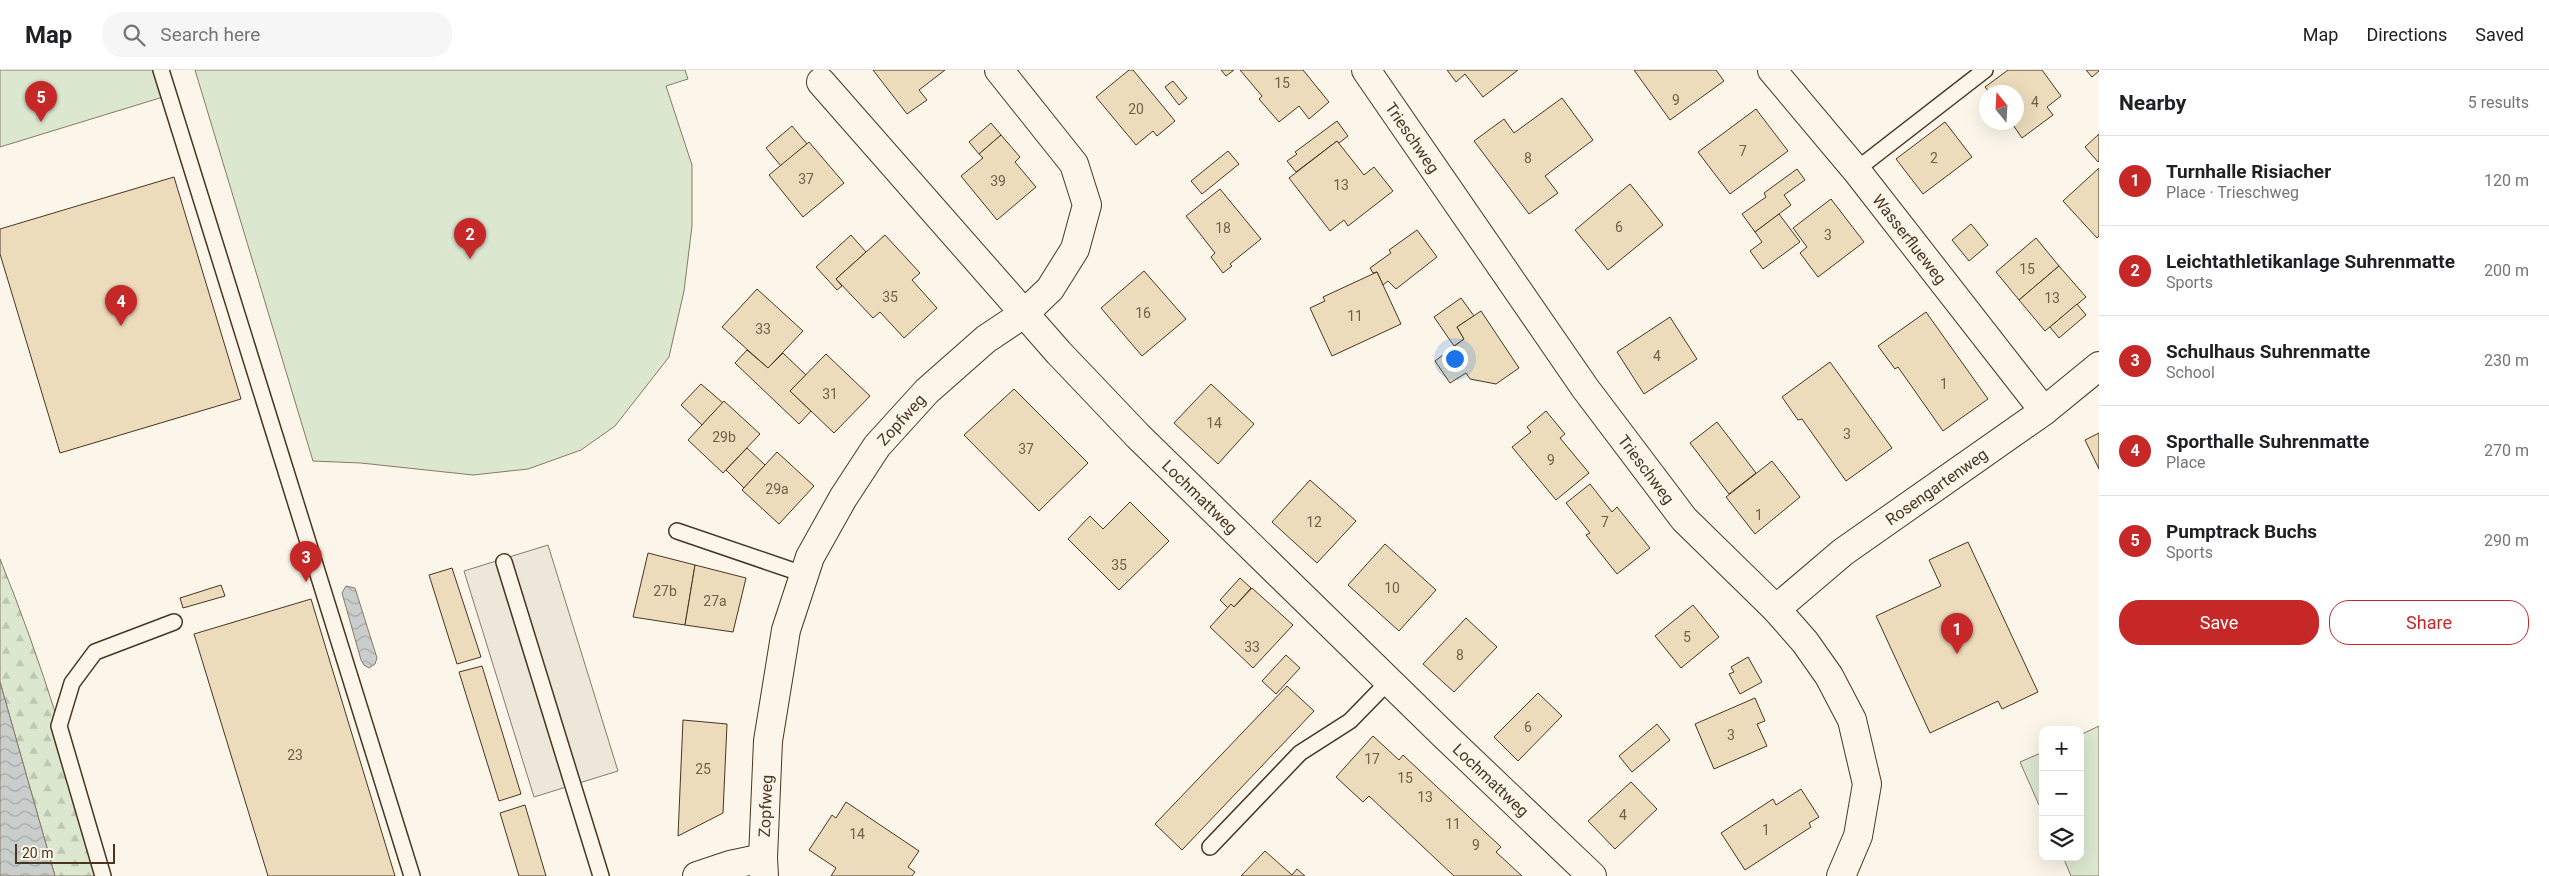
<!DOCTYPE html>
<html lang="en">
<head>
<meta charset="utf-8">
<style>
  :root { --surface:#fff; --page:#f6f6f6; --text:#202124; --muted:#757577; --line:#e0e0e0; --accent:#c62828 }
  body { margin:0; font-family:Roboto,sans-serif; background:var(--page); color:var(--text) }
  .controls { position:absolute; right:15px; bottom:15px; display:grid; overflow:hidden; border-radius:10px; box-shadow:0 5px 20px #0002 }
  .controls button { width:45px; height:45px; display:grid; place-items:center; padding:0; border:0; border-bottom:1px solid var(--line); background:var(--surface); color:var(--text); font:25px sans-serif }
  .compass { position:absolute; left:1979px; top:15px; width:45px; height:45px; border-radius:50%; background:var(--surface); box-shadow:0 5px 20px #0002; rotate:342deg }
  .scale { position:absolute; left:15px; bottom:12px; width:100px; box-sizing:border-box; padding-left:5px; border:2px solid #4a3520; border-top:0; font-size:14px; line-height:18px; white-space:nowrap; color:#4a3520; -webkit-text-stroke:4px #fbf6e9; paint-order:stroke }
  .you { position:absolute; left:1454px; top:288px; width:18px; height:18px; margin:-12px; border:4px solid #fff; border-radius:50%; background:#1a73e8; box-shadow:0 0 0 8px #1a73e833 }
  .badge { display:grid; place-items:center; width:32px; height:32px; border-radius:50%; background:var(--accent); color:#fff; font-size:16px; font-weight:700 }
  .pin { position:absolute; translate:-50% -41px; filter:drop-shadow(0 1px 2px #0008) }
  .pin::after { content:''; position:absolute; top:26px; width:18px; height:15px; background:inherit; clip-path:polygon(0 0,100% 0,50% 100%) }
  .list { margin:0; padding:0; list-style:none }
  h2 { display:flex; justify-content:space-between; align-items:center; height:65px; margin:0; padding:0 20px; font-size:21px }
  h2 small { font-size:16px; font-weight:400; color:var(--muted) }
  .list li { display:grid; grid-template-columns:32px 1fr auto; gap:15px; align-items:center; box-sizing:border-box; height:90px; padding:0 20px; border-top:1px solid var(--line) }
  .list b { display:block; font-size:19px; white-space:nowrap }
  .list p { margin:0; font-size:16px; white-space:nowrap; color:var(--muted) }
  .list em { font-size:16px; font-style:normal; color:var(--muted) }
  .actions { display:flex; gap:10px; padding:15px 20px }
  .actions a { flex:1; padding:11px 0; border:1px solid var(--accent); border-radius:20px; text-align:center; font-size:18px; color:var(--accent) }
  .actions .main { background:var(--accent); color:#fff }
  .icon { flex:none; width:28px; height:28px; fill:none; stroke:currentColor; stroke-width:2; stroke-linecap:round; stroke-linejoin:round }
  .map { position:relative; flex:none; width:2099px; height:806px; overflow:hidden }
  header { display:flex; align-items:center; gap:30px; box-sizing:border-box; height:70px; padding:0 25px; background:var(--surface); border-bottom:1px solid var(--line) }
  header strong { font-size:24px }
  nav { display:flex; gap:28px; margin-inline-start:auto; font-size:18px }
  .search { width:350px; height:45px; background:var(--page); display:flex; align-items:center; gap:12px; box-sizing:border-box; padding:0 18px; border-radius:20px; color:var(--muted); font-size:19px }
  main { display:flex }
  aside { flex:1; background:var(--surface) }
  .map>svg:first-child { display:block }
</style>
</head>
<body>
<header>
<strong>Map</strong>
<div class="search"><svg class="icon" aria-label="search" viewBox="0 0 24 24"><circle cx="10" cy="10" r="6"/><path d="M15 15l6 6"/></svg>Search here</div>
<nav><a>Map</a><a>Directions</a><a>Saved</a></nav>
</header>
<main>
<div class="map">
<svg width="2099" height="806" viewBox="0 0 2099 806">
  <defs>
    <pattern id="forest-firs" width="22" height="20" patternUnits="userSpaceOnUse" patternTransform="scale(1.25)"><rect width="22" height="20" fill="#dce7d0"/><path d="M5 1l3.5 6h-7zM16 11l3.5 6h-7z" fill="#bec7b2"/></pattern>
    <pattern id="water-waves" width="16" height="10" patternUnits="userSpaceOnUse" patternTransform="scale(1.25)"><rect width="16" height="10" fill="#c9cecd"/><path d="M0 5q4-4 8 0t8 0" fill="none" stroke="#a5a8a6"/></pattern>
  </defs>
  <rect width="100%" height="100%" fill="#fbf6e9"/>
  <path fill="url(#forest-firs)" stroke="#887966" d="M 0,489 C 42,592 74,699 103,806 L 55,806 L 0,612 Z"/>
  <g fill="#dce7d0" stroke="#887966">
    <path d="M 0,0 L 155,0 L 163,27 L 0,77 Z"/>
    <path d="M 195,0 L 685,0 L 688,9 L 666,16 L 692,95 L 692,156 L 684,221 L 669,287 L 615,356 L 581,380 L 528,399 L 473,405 L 361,393 L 313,391 Z"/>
    <path d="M 2099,656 L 2099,806 L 2071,806 L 2063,787 L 2080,787 L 2080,665 Z"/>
    <path d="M 2043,682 L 2043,744 L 2020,692 Z"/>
  </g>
  <path fill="#ede7d9" stroke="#887966" d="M 548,475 L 618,701 L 534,727 L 464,501 Z"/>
  <g fill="url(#water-waves)" stroke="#887966">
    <path d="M 346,516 L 355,518 L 377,588 L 375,594 L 369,598 L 364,595 L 361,590 L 342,523 Z"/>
    <path d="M 0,612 L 55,806 L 0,806 Z"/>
  </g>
  <g fill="#ecdcbc" stroke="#4a3520">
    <path d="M 945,0 L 919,20 L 927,30 L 907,44 L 873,0 Z"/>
    <path d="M 1129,0 L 1133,0 L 1175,51 L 1157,66 L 1153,61 L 1136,75 L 1096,27 Z"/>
    <path d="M 1221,0 L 1234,0 L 1226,6 Z"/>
    <path d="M 1240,0 L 1303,0 L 1329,32 L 1309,49 L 1299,36 L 1279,52 L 1259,29 L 1262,26 Z"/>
    <path d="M 1447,0 L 1518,0 L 1483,27 L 1465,4 L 1456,12 Z"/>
    <path d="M 1634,0 L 1716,0 L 1724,11 L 1670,50 Z"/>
    <path d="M 2008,0 L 2042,0 L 2061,26 L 2047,37 L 2053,45 L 2022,68 L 2011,52 L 2016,52 L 2016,22 L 1989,22 L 1985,17 Z"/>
    <path d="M 2086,0 L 2099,0 L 2099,1 L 2092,7 Z"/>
    <path d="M 1173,11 L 1187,28 L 1179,35 L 1165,17 Z"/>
    <path d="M 1562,28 L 1593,70 L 1545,106 L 1558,123 L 1529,144 L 1474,71 L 1504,49 L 1514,63 Z"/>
    <path d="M 1756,39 L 1788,81 L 1730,124 L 1698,82 Z"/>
    <path d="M 1337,51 L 1348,66 L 1339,73 L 1337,71 L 1296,102 L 1287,91 L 1297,84 L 1295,82 Z"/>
    <path d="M 1945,52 L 1972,87 L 1923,124 L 1896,89 Z"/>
    <path d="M 991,53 L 1001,65 L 979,84 L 969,72 Z"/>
    <path d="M 792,56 L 807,74 L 781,96 L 766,78 Z"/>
    <path d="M 2099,64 L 2099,91 L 2098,92 L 2085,77 Z"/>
    <path d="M 1001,65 L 1020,87 L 1015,92 L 1036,117 L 997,150 L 961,106 L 983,88 L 979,84 Z"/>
    <path d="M 1337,71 L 1364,105 L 1374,97 L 1393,121 L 1348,156 L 1344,150 L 1330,161 L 1289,108 Z"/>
    <path d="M 809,72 L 844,113 L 803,147 L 769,105 Z"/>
    <path d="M 1228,81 L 1239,94 L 1202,124 L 1191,111 Z"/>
    <path d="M 2099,98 L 2099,166 L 2097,168 L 2063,131 Z"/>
    <path d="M 1797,99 L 1805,110 L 1784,125 L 1791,135 L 1755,162 L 1742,144 L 1766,127 L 1764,123 Z"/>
    <path d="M 174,107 L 241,329 L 60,383 L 0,184 L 0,159 Z"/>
    <path d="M 1630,114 L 1663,155 L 1608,200 L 1575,160 Z"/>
    <path d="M 1220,119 L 1261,169 L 1230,194 L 1232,196 L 1223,203 L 1211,187 L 1215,183 L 1186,146 Z"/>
    <path d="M 1831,129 L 1864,172 L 1818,207 L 1800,183 L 1807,177 L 1793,158 Z"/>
    <path d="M 1779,144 L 1800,172 L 1763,199 L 1750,181 L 1762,172 L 1755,162 Z"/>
    <path d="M 1971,154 L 1988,175 L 1969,191 L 1952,170 Z"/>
    <path d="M 1417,160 L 1437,187 L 1396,219 L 1388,211 L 1383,215 L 1377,202 L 1373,203 L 1370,198 L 1391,183 L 1389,180 Z"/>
    <path d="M 851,165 L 866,182 L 836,209 L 842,216 L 837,220 L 816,197 Z"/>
    <path d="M 885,165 L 920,203 L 912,210 L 937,238 L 904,268 L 880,242 L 873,248 L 836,209 Z"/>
    <path d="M 2036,168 L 2059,196 L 2019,230 L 1996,202 Z"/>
    <path d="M 2059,196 L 2086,227 L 2045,261 L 2019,230 Z"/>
    <path d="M 1144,201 L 1186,249 L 1142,286 L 1101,238 Z"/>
    <path d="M 1377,202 L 1401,254 L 1332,286 L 1310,238 L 1325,231 L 1323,227 Z"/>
    <path d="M 757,219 L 803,261 L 768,298 L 722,257 Z"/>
    <path d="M 1461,228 L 1474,246 L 1457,257 L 1464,269 L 1454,276 L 1434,247 Z"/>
    <path d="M 2077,234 L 2086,245 L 2059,268 L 2050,257 Z"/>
    <path d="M 1481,241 L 1519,298 L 1496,314 L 1470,309 L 1466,303 L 1450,313 L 1435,291 L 1464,269 L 1457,257 Z"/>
    <path d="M 1926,242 L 1988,329 L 1943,361 L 1898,297 L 1895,299 L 1878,276 Z"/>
    <path d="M 1670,247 L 1697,289 L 1644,324 L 1617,282 Z"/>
    <path d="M 747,280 L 768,298 L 783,283 L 806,305 L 790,321 L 811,341 L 799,354 L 735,293 Z"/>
    <path d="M 826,284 L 870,326 L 834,363 L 790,321 Z"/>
    <path d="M 1830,292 L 1892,378 L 1846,411 L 1802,349 L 1798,350 L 1782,327 Z"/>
    <path d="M 701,314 L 723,333 L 702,355 L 681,335 Z"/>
    <path d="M 1211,314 L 1254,354 L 1218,394 L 1174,353 Z"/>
    <path d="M 1014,319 L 1088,393 L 1039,441 L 964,365 Z"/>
    <path d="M 724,331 L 760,364 L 723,403 L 688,370 Z"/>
    <path d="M 1546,341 L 1565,364 L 1560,368 L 1589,403 L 1556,430 L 1512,377 L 1531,362 L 1527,357 Z"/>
    <path d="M 1717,352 L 1756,403 L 1729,424 L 1690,373 Z"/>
    <path d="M 2099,363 L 2099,399 L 2085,370 Z"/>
    <path d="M 747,378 L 765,395 L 744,418 L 726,400 Z"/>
    <path d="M 777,382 L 814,416 L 779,454 L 742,420 Z"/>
    <path d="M 1772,391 L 1800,427 L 1755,464 L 1726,427 Z"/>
    <path d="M 1310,410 L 1356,451 L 1317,493 L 1272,452 Z"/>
    <path d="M 1590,414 L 1612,442 L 1617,437 L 1650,478 L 1617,504 L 1586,465 L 1590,463 L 1566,433 Z"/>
    <path d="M 1130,432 L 1169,471 L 1119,520 L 1068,469 L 1090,446 L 1103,459 Z"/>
    <path d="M 1968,472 L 2038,622 L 2002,639 L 1998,631 L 1930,663 L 1876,546 L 1941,516 L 1929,490 Z"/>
    <path d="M 1385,474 L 1436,520 L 1399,561 L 1348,515 Z"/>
    <path d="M 648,483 L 695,495 L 685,555 L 633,547 Z"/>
    <path d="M 695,495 L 746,508 L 733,562 L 685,555 Z"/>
    <path d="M 452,498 L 481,587 L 457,594 L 429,505 Z"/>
    <path d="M 1240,508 L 1251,518 L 1234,537 L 1231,534 L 1228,538 L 1220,530 Z"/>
    <path d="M 221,515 L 225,526 L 183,538 L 180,528 Z"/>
    <path d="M 1252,518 L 1293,555 L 1253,598 L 1210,557 L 1231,534 L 1234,537 Z"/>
    <path d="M 311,529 L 395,806 L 268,806 L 194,564 Z"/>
    <path d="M 1693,535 L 1719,567 L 1681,598 L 1655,566 Z"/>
    <path d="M 1466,548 L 1497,577 L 1454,622 L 1423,594 Z"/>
    <path d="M 1286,585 L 1300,598 L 1276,624 L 1262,611 Z"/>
    <path d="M 1748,587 L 1762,612 L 1740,624 L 1729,604 L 1734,602 L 1731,597 Z"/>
    <path d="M 482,596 L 521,724 L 499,731 L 459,602 Z"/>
    <path d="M 1287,616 L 1314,641 L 1182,780 L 1155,754 Z"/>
    <path d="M 1538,623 L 1562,646 L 1518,691 L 1494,667 Z"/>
    <path d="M 1755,628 L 1765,651 L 1757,654 L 1767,676 L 1714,699 L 1695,654 Z"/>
    <path d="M 683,650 L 727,654 L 723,743 L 678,766 Z"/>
    <path d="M 1657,654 L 1670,670 L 1632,702 L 1619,686 Z"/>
    <path d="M 1373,666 L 1399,690 L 1403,685 L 1501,777 L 1496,782 L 1522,806 L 1454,806 L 1369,726 L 1363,732 L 1336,707 Z"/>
    <path d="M 1631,712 L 1657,739 L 1615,779 L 1588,751 Z"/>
    <path d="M 1801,719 L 1819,747 L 1809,753 L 1811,757 L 1745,800 L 1721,763 L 1773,729 L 1776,735 Z"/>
    <path d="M 846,732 L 919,781 L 908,797 L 915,802 L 912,806 L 831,806 L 836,798 L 809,780 L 832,745 L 836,748 Z"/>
    <path d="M 525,735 L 546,806 L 519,806 L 500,743 Z"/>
    <path d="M 1265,781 L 1292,805 L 1297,799 L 1305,806 L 1241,806 Z"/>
  </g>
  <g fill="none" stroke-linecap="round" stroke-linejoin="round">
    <defs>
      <g id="lane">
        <path d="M 161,0 L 412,806"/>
        <path d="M 1856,100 L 1985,0"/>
        <path d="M 677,461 L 803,504"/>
        <path d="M 504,492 L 601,806"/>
        <path d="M 1210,777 L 1300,683 L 1350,651 L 1388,612"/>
        <path d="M 103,806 L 59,656 L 72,613 L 95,582 L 174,552"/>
      </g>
      <g id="street">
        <path id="s1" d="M 1366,0 L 1585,318 L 1684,449 L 1776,539 L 1805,572 L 1829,606 L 1852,650 L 1867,714 L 1858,766 L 1841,806"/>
        <path id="s2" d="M 1772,0 L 1856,100 L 2044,341"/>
        <path id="s3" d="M 821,12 L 1059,283 L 1138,366 L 1445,666 L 1592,806"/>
        <path id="s4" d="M 1776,539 L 1843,482 L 2044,341 L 2099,296"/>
        <path d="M 697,806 L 730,795 L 763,788"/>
        <path id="s5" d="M 764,806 L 763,788 L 768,671 L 786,560 L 810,487 L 843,428 L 877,376 L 927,321 L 986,269 L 1025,243 L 1050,219 L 1075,179 L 1087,135 L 1074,94 L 999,0"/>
      </g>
    </defs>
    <use href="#lane" stroke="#4a3520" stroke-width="18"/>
    <use href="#street" stroke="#4a3520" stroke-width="30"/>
    <use href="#lane" stroke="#fbf6e9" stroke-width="15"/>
    <use href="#street" stroke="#fbf6e9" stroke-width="28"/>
  </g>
  <g text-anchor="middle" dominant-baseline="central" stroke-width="4" stroke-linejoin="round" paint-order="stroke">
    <g font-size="14" fill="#725f47">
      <text x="1282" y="13">15</text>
      <text x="1676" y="30">9</text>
      <text x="2035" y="32">4</text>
      <text x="1136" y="39">20</text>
      <text x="1743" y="81">7</text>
      <text x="1528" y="88">8</text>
      <text x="1934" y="88">2</text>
      <text x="806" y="109">37</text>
      <text x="998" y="111">39</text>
      <text x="1341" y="115">13</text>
      <text x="1619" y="157">6</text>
      <text x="1223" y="158">18</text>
      <text x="1828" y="165">3</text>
      <text x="2027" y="199">15</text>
      <text x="890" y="227">35</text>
      <text x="2052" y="228">13</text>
      <text x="1143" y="243">16</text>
      <text x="1355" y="246">11</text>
      <text x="763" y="259">33</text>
      <text x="1657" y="286">4</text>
      <text x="1944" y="314">1</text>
      <text x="830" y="324">31</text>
      <text x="1214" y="353">14</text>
      <text x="1847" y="364">3</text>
      <text x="724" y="367">29b</text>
      <text x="1026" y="379">37</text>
      <text x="1551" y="390">9</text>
      <text x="777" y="419">29a</text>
      <text x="1759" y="445">1</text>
      <text x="1314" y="452">12</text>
      <text x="1605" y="452">7</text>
      <text x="1119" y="495">35</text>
      <text x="1392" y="518">10</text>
      <text x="665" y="521">27b</text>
      <text x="715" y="531">27a</text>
      <text x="1687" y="567">5</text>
      <text x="1252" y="577">33</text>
      <text x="1460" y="585">8</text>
      <text x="1528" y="657">6</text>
      <text x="1731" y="665">3</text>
      <text x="295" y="685">23</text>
      <text x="1372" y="689">17</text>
      <text x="703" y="699">25</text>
      <text x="1405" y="708">15</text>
      <text x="1425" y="727">13</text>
      <text x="1623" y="745">4</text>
      <text x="1453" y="754">11</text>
      <text x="1766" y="760">1</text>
      <text x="857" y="764">14</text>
      <text x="1476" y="775">9</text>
    </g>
    <g font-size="16" fill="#4a3520" stroke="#fbf6e9">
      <text stroke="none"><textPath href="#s1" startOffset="82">Trieschweg</textPath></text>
      <text stroke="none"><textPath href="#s2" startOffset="218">Wasserflueweg</textPath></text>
      <text stroke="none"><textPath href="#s5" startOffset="490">Zopfweg</textPath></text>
      <text stroke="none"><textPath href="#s1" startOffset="488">Trieschweg</textPath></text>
      <text stroke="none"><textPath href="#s4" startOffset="202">Rosengartenweg</textPath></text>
      <text stroke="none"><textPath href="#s3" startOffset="562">Lochmattweg</textPath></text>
      <text stroke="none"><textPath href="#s3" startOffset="968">Lochmattweg</textPath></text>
      <text stroke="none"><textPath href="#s5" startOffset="70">Zopfweg</textPath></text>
    </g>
  </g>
</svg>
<div class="controls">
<button>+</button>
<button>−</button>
<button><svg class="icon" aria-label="layers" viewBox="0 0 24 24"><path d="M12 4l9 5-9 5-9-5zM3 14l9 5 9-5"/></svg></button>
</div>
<svg class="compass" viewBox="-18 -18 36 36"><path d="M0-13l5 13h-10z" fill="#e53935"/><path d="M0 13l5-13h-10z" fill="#757577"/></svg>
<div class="scale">20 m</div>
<div class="you"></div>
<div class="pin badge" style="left:1957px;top:584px">1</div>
<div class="pin badge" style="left:470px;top:189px">2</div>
<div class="pin badge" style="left:306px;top:512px">3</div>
<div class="pin badge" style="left:121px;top:256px">4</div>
<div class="pin badge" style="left:41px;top:52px">5</div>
</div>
<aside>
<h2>Nearby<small>5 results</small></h2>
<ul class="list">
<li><span class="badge">1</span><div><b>Turnhalle Risiacher</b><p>Place · Trieschweg</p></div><em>120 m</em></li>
<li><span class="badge">2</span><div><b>Leichtathletikanlage Suhrenmatte</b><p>Sports</p></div><em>200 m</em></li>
<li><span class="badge">3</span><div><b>Schulhaus Suhrenmatte</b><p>School</p></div><em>230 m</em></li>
<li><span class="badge">4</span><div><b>Sporthalle Suhrenmatte</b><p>Place</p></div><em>270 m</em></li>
<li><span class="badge">5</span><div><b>Pumptrack Buchs</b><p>Sports</p></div><em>290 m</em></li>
</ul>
<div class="actions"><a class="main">Save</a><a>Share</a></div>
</aside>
</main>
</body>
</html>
